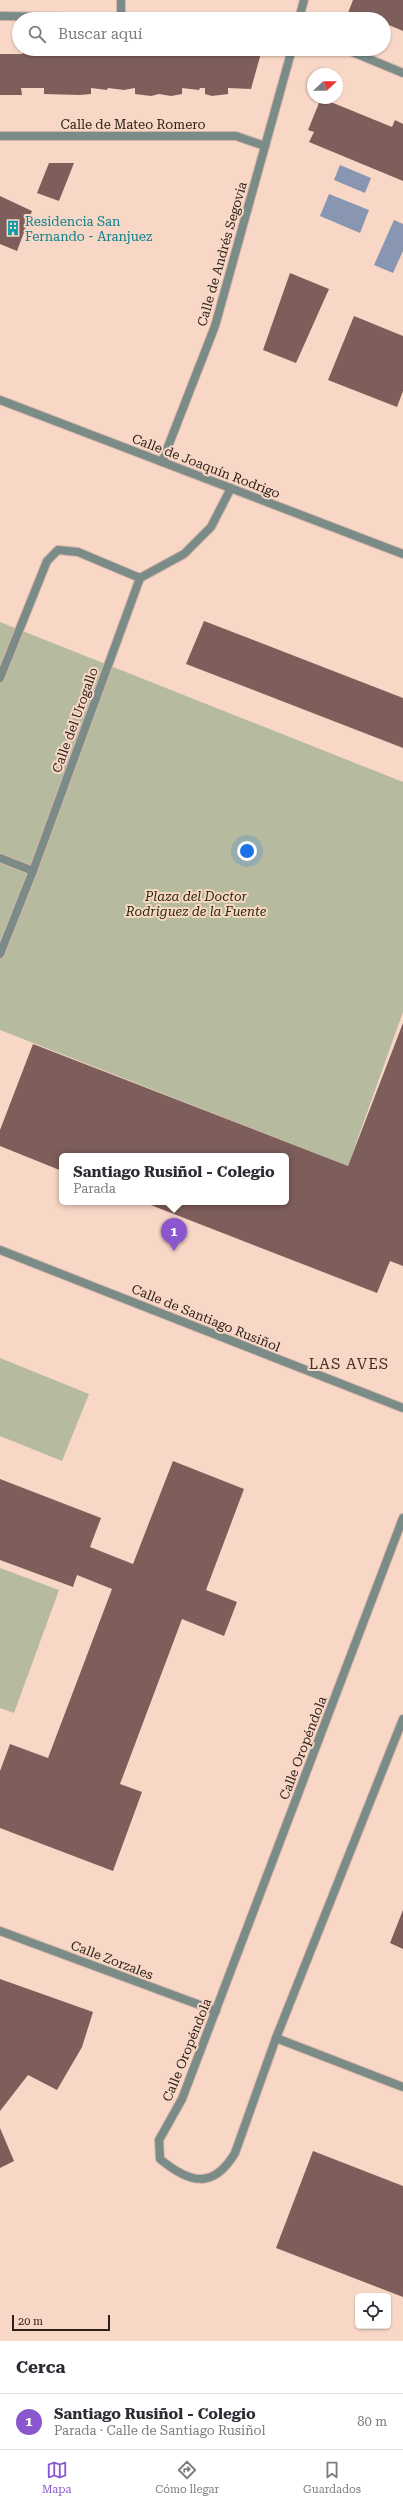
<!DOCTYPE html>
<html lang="es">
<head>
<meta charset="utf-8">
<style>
  :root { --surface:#fff; --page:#f2f2f3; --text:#2b2b33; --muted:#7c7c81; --line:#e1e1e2; --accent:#8a57cf }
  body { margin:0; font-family:"Roboto Serif",serif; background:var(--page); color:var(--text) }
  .controls { position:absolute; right:12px; bottom:12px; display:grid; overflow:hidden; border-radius:6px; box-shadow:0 1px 3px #0004 }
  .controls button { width:36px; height:36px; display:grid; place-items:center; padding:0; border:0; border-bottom:1px solid var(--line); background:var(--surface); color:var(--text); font:20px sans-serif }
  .compass { position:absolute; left:307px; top:68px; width:36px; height:36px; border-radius:50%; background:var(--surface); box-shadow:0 1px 3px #0004; rotate:68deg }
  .scale { position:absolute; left:12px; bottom:10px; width:98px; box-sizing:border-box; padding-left:4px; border:2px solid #2d211b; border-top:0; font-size:11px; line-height:14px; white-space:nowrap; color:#2d211b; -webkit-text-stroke:3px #f8d7c7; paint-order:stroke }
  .you { position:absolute; left:247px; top:851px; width:14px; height:14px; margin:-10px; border:3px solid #fff; border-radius:50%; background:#1a73e8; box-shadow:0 0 0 6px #1a73e833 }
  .badge { display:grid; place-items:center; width:26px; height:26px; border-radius:50%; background:var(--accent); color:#fff; font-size:13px; font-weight:700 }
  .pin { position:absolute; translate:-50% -33px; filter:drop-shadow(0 1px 2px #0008) }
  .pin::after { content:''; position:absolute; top:21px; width:14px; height:12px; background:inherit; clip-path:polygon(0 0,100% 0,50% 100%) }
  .popup { position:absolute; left:59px; top:1153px; width:230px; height:52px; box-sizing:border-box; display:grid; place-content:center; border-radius:6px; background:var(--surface); filter:drop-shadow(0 1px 3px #0005); font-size:13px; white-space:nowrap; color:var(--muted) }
  .popup b { font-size:15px; color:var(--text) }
  .popup::after { content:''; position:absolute; left:50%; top:100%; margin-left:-8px; border:8px solid transparent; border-top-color:var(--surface) }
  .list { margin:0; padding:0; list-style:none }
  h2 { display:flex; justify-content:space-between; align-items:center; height:52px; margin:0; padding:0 16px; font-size:17px }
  h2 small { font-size:13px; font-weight:400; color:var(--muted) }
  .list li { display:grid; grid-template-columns:26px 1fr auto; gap:12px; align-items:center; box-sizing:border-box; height:56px; padding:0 16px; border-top:1px solid var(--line) }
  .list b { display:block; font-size:15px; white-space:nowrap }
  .list p { margin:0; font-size:13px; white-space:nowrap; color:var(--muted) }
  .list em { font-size:13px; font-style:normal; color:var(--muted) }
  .icon { flex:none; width:22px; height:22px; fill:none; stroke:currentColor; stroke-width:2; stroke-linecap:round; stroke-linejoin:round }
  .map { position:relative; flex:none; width:403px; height:2341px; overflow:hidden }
  .search { position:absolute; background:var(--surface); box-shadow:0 1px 3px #0004; left:12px; right:12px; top:12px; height:44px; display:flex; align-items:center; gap:10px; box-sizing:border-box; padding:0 14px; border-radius:22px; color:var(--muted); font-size:15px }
  .sheet { height:108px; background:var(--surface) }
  nav { display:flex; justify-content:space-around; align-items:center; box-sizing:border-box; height:56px; border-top:1px solid var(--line); background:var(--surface); font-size:11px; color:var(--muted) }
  nav a { display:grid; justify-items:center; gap:2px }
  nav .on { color:var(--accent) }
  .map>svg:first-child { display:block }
</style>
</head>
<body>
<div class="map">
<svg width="403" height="2341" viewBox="0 0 403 2341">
  <rect width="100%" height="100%" fill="#f8d7c7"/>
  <g fill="#b6bba0">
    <path d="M 0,622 L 403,782 L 403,1012 L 348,1166 L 0,1030 Z"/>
    <path d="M 0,1358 L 89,1394 L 62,1461 L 0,1436 Z"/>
    <path d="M 0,1568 L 59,1590 L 14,1713 L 0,1708 Z"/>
  </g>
  <g fill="#8896b1">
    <path d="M 340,165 L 371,178 L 365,193 L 334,180 Z"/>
    <path d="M 329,194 L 369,210 L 360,233 L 320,216 Z"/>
    <path d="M 394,220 L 403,224 L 403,251 L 393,273 L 374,265 Z"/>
  </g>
  <g fill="#7e5e5a">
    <path d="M 353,0 L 403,0 L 403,31 L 384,23 L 384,19 L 364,19 L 348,13 Z"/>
    <path d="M 29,50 L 35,50 L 36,52 L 55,53 L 56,50 L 62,50 L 63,53 L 73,53 L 74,50 L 81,50 L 82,53 L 108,50 L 109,52 L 126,50 L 127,52 L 146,53 L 147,50 L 154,50 L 155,53 L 172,50 L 173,53 L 192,53 L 193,50 L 199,50 L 200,53 L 210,53 L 212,50 L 218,51 L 219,53 L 250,50 L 251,53 L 261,53 L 251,89 L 228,88 L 228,94 L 212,96 L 205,94 L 205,88 L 200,88 L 199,90 L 182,88 L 182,94 L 171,96 L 159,94 L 151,96 L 135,94 L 135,88 L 124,90 L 108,88 L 107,90 L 91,88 L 91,94 L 80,95 L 44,94 L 44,88 L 21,88 L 22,95 L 0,95 L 0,54 L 22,54 Z"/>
    <path d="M 321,98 L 392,127 L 395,120 L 403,124 L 403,181 L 309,142 L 314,132 L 308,130 Z"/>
    <path d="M 49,163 L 74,163 L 59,201 L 37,193 Z"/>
    <path d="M 0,196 L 32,211 L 17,251 L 0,244 Z"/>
    <path d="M 290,273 L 329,289 L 296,363 L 263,350 Z"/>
    <path d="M 354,316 L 403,336 L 403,391 L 397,407 L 328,380 Z"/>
    <path d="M 204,621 L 403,698 L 403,748 L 186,664 Z"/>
    <path d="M 403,1023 L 403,1266 L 390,1261 L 377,1293 L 143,1202 L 286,1202 L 286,1156 L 62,1156 L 62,1171 L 0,1146 L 0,1130 L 33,1044 L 348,1166 Z"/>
    <path d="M 173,1461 L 244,1489 L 206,1590 L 237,1602 L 224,1636 L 182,1619 L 120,1784 L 142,1792 L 113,1871 L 0,1828 L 0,1771 L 10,1744 L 48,1758 L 112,1589 L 77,1575 L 73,1587 L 0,1560 L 0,1479 L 101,1518 L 90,1547 L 133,1564 Z"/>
    <path d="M 403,1910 L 403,1949 L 390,1943 Z"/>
    <path d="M 0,1979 L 93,2012 L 82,2047 L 57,2090 L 28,2075 L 0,2111 Z"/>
    <path d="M 0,2128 L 14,2161 L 0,2168 Z"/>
    <path d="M 313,2151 L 403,2186 L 403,2297 L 276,2248 Z"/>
  </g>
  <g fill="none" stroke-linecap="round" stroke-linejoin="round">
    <defs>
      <g id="pedestrian">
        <path d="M 0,1931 L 216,2011"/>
        <path d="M 276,2038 L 403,2087"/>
      </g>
      <g id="minor">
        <path d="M 0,16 L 202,19"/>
        <path d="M 121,18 L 121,0"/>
        <path d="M 299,19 L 304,0"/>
        <path d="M 345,49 L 403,73"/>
        <path d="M 0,136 L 236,136 L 265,146"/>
        <path d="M 0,400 L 403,554"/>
        <path d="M 162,462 L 215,326 L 292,49"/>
        <path d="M 0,678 L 47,561 L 58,550 L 78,552 L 140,578"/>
        <path d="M 0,858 L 33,871"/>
        <path d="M 0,954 L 33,871 L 140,578 L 184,554 L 211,527 L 231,488"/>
        <path d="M 0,1250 L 403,1408"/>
        <path d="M 403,1518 L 182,2099 L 159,2140 L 160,2159 C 189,2183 213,2190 235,2153 L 276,2038 L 403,1719"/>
      </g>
    </defs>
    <use href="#pedestrian" stroke="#d3b6a8" stroke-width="10"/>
    <use href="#minor" stroke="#d3b6a8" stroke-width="10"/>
    <use href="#pedestrian" stroke="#7a8b88" stroke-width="8"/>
    <use href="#minor" stroke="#7a8b88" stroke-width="8"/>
  </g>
  <defs>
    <symbol id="building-bare" viewBox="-9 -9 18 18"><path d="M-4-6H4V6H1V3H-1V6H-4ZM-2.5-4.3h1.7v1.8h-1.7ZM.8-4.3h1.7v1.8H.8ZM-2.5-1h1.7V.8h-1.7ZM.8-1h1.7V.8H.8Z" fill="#0f9aa8" stroke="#f8d7c7" stroke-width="2.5" paint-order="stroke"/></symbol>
  </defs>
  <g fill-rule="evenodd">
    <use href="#building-bare" x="2" y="217" width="22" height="22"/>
  </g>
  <g text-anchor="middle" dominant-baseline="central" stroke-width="4" stroke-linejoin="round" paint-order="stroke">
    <g font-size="13" fill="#2d211b" stroke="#f8d7c7">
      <text x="133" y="124">Calle de Mateo Romero</text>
      <text transform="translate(222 254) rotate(-74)">Calle de Andrés Segovia</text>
      <text transform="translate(206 466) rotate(21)">Calle de Joaquín Rodrigo</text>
      <text transform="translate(75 720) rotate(-70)">Calle del Urogallo</text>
      <text transform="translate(206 1318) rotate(22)">Calle de Santiago Rusiñol</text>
      <text transform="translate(303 1748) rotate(-69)">Calle Oropéndola</text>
      <text transform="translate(112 1960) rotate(21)">Calle Zorzales</text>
      <text transform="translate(187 2050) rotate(-68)">Calle Oropéndola</text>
    </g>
    <g font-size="13" fill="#0d838f" stroke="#f8d7c7" text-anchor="start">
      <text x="25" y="221">Residencia San<tspan x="25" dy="15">Fernando - Aranjuez</tspan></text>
    </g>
    <g font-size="13" font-style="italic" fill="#282c04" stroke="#f8d7c7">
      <text x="196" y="896">Plaza del Doctor<tspan x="196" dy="15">Rodriguez de la Fuente</tspan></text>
    </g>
    <g font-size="15" letter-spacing="1" fill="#472e22" stroke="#f8d7c7">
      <text x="349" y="1364">LAS AVES</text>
    </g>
  </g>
</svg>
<div class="controls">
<button><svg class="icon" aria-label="locate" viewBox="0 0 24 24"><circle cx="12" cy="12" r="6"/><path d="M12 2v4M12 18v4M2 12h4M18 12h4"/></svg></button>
</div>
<svg class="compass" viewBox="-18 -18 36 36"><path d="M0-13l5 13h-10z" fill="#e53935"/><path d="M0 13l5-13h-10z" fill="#7c7c81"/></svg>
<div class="scale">20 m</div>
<div class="you"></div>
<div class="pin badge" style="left:174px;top:1251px">1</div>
<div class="popup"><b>Santiago Rusiñol - Colegio</b>Parada</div>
<div class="search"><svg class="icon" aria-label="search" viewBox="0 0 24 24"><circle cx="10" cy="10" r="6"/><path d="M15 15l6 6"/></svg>Buscar aquí</div>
</div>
<section class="sheet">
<h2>Cerca<small></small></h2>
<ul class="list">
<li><span class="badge">1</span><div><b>Santiago Rusiñol - Colegio</b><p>Parada · Calle de Santiago Rusiñol</p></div><em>80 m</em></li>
</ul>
</section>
<nav>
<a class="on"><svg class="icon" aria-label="map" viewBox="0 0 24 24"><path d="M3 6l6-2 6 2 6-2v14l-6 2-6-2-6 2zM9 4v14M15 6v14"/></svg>Mapa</a>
<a><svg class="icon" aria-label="directions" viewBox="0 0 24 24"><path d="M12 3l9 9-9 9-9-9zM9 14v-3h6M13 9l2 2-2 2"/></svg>Cómo llegar</a>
<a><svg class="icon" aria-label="saved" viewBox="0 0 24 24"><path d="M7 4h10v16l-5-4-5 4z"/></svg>Guardados</a>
</nav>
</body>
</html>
